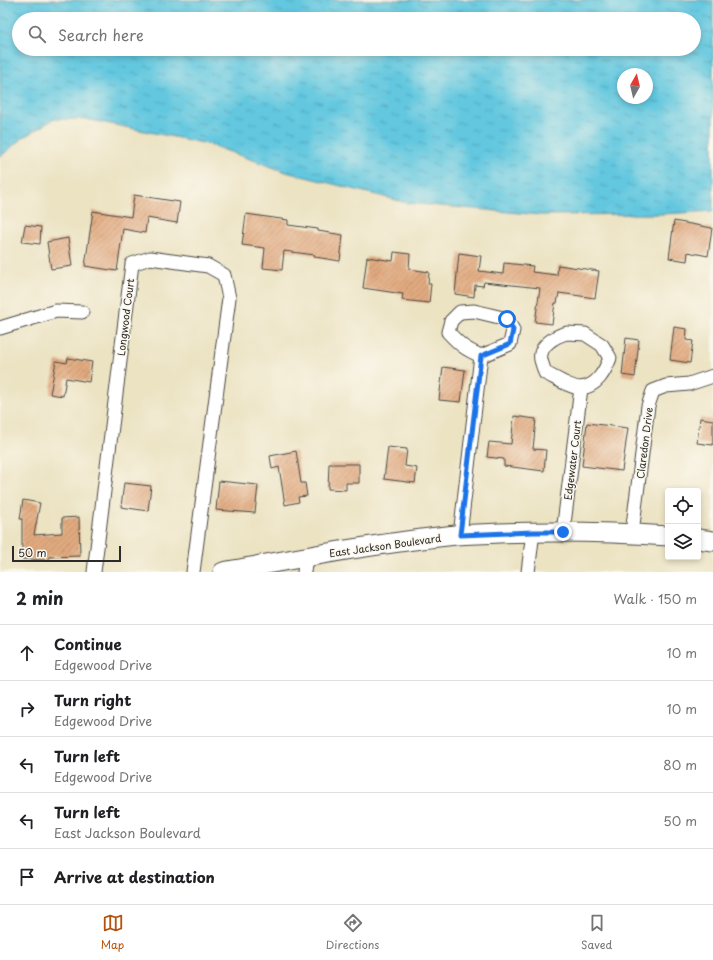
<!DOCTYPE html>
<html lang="en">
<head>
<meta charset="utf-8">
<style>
  :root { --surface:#fff; --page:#f2f2f2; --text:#202124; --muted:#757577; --line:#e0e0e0; --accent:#b45309 }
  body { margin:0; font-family:"Playpen Sans",sans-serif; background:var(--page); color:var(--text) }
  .controls { position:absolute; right:12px; bottom:12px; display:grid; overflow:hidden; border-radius:4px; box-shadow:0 2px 6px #0003 }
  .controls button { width:36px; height:36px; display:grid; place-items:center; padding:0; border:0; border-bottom:1px solid var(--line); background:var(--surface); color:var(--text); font:20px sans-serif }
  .compass { position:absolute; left:617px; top:68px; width:36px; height:36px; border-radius:50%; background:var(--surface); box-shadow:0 2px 6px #0003; rotate:8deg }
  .scale { position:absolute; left:12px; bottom:10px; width:109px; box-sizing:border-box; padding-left:4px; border:2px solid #2b2b2b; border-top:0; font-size:11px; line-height:14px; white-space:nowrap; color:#2b2b2b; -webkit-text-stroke:3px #fbf7ec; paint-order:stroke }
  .stop { position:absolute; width:12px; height:12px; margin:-9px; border:3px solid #1a73e8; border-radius:50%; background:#fff }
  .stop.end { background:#1a73e8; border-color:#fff; box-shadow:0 1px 4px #0008 }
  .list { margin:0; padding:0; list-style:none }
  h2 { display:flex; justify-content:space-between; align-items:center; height:52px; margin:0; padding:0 16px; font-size:17px }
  h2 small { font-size:13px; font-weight:400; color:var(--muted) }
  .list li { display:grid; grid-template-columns:26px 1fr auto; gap:12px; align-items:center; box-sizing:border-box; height:56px; padding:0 16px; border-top:1px solid var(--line) }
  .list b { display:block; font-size:15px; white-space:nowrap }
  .list p { margin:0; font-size:13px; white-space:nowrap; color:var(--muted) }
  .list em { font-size:13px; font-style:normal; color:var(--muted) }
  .icon { flex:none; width:22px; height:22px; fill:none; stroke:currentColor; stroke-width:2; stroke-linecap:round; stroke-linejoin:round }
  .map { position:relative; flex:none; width:713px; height:572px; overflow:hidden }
  .search { position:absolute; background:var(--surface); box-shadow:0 2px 6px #0003; left:12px; right:12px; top:12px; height:44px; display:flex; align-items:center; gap:10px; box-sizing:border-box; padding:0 14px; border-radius:22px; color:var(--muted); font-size:15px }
  .sheet { height:332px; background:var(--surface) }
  nav { display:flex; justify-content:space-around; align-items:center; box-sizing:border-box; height:56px; border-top:1px solid var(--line); background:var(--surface); font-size:11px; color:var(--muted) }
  nav a { display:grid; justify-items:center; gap:2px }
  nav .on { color:var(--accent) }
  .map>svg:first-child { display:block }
</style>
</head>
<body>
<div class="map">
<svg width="713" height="572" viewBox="0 0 713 572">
  <defs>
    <pattern id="water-ripples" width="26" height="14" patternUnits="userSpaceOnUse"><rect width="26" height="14" fill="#62c7df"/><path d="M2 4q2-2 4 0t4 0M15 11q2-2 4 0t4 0" fill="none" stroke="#51a2b5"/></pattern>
    <pattern id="building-hatch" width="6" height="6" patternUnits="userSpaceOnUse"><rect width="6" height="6" fill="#e2aa80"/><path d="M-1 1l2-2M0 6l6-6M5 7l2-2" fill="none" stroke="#b78b69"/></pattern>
  </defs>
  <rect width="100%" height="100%" fill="#fbf7ec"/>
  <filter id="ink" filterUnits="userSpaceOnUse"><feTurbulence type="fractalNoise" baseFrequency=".025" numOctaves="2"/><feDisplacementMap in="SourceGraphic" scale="8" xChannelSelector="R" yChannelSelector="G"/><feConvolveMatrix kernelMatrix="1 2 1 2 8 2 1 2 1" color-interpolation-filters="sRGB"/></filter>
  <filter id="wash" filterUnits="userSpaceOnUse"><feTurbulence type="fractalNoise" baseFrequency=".012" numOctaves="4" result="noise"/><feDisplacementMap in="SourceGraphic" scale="16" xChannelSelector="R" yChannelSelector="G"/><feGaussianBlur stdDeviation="0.9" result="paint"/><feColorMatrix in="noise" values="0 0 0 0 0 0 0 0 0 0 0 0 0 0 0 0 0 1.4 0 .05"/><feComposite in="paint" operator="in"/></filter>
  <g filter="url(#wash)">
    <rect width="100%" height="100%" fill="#ece3c3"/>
    <path fill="url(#water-ripples)" stroke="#467985" fill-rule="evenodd" d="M 0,0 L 713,0 L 713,211 L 661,214 L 542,215 L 408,203 L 286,172 L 208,144 L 86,119 L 54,119 L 22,138 L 0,157 ZM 19,19 L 694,19 L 694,49 L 19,49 ZM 623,74 L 647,74 L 647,98 L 623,98 Z"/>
    <g id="blocks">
      <g fill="url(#building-hatch)">
        <path d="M 134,195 L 180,202 L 177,223 L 147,218 L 145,233 L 123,229 L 117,271 L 85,266 L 93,211 L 131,217 Z"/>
        <path d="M 246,214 L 288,220 L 288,225 L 318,229 L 318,231 L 343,235 L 340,261 L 315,257 L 315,255 L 284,251 L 282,270 L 263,268 L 265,248 L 242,245 Z"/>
        <path d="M 674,221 L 712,228 L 708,256 L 688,252 L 687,261 L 669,258 Z"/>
        <path d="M 25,225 L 41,227 L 40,244 L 22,242 Z"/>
        <path d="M 68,238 L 72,266 L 51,269 L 47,242 Z"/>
        <path d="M 394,252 L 410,254 L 409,269 L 429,272 L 428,284 L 431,284 L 429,303 L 402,300 L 403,294 L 363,288 L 367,257 L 393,261 Z"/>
        <path d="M 459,253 L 481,256 L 479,271 L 503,274 L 504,263 L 533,266 L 532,272 L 557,275 L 558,265 L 599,271 L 595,298 L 559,293 L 557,303 L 555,303 L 552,324 L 535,322 L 540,288 L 484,282 L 483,286 L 475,285 L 474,297 L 455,294 Z"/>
        <path d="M 674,327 L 687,329 L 686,340 L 693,341 L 690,363 L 670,360 Z"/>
        <path d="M 626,338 L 639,340 L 635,377 L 622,375 Z"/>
        <path d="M 68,358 L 92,362 L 89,382 L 66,378 L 63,396 L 50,394 L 56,361 L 67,363 Z"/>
        <path d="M 443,367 L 465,370 L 461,402 L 439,400 Z"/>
        <path d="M 514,416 L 536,419 L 533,449 L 546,450 L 544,471 L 504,466 L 504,459 L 487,457 L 489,442 L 511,444 Z"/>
        <path d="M 700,418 L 713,420 L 713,445 L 697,443 Z"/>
        <path d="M 587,423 L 628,428 L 622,471 L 582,466 Z"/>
        <path d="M 388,447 L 407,449 L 405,466 L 417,468 L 415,483 L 384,479 Z"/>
        <path d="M 296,451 L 301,483 L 305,483 L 307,496 L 298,497 L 299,502 L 285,505 L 279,467 L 272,469 L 270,456 Z"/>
        <path d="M 329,464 L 359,464 L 359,483 L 346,483 L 346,490 L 328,489 Z"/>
        <path d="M 219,481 L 258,485 L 255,513 L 216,510 Z"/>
        <path d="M 124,483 L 151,486 L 148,511 L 121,507 Z"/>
        <path d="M 23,500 L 40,503 L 34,535 L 62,533 L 62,518 L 79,517 L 80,556 L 49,557 L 49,560 L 22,559 L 22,519 L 20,519 Z"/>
      </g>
    </g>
  </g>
  <g filter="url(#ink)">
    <use href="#blocks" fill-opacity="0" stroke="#484742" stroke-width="1"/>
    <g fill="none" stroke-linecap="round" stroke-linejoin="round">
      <defs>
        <g id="street">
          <path d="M 474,311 L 507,319 L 513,330 L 510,344 L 481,356 C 465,349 460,345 448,332 L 451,321 L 460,312 Z"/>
          <path d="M 0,328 L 56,311 L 82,312"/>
          <path d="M 567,333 L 585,334 L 602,345 L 610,358 C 605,371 597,387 580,388 C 571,388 554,377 545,373 C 544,369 542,364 541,360 C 538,346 555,336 567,333 Z"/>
          <path d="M 563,532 L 581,388"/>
          <path d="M 632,533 L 648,406 L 653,391 L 666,386 L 689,384 L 713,376"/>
          <path d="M 460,535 L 481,356"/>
          <path d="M 94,572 L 132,264 L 150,258 L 208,266 L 224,275 L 229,298 L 193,572"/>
          <path d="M 304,572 L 306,557"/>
          <path d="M 528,572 L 533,532"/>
        </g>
        <g id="secondary">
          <path d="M 698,539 L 713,541"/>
          <path d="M 223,572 C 300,558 378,543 456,535 C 470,534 484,534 499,533 C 555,531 612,532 668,536"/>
        </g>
      </defs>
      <use href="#street" stroke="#484742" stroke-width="15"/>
      <use href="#secondary" stroke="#484742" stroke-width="21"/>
      <use href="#street" stroke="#fff" stroke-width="13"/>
      <use href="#secondary" stroke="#fff" stroke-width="19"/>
    </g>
  </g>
  <g fill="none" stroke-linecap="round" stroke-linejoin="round" filter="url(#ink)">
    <path stroke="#1a73e8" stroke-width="5" d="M 507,319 L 513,330 L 510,344 L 481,356 L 460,535 L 533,532 L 563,532"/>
  </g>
  <g text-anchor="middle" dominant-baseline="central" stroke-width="3" stroke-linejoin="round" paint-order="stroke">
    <g font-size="10" fill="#2b2b2b" stroke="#fbf7ec">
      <text transform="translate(125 317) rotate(-83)">Longwood Court</text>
      <text transform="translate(644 443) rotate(-83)">Claredon Drive</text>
      <text transform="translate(572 460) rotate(-83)">Edgewater Court</text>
      <text transform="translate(385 545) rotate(-8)">East Jackson Boulevard</text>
    </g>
  </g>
</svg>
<div class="controls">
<button><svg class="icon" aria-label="locate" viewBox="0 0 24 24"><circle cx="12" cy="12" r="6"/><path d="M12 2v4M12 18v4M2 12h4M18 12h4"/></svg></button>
<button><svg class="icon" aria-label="layers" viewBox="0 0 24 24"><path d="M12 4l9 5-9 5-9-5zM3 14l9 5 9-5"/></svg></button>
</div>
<svg class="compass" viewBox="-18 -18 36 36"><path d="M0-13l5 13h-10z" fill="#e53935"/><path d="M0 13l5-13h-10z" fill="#757577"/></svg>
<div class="scale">50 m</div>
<div class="stop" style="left:507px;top:319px"></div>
<div class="stop end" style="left:563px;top:532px"></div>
<div class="search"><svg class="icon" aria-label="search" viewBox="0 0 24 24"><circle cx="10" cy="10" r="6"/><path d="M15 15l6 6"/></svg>Search here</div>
</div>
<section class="sheet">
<h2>2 min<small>Walk · 150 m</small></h2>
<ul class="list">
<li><svg class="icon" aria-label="ahead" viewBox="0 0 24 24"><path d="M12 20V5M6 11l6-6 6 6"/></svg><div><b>Continue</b><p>Edgewood Drive</p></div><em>10 m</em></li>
<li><svg class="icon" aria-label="right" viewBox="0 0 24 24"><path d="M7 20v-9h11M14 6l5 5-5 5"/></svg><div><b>Turn right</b><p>Edgewood Drive</p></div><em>10 m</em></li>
<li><svg class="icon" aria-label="left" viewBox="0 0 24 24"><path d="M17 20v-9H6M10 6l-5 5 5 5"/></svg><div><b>Turn left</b><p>Edgewood Drive</p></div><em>80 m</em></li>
<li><svg class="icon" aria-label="left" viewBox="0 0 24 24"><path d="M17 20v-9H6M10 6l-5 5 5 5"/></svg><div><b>Turn left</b><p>East Jackson Boulevard</p></div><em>50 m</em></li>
<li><svg class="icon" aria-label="arrive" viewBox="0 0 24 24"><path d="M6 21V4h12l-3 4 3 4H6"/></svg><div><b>Arrive at destination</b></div></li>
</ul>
</section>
<nav>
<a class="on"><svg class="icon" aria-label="map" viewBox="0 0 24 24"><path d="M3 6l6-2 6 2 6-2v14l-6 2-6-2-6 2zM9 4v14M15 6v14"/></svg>Map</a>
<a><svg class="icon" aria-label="directions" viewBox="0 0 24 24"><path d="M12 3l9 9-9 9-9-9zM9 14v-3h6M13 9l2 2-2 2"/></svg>Directions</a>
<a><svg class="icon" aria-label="saved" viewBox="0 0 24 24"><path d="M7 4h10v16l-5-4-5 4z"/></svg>Saved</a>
</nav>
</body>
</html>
